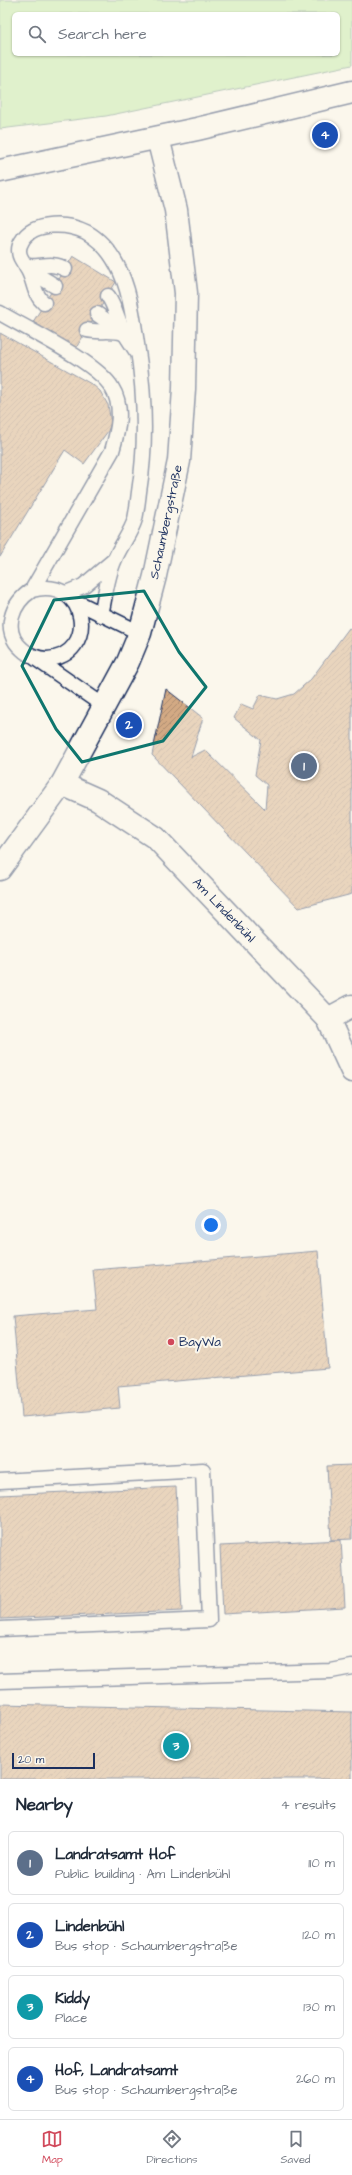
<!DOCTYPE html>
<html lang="en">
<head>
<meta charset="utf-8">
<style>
  :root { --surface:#fff; --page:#f6f6f7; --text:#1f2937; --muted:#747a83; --line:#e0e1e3; --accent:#d1495b }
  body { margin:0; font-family:"Architects Daughter",sans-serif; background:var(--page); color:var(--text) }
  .scale { position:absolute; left:12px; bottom:10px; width:83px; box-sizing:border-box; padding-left:4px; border:2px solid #1b2f5e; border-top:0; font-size:11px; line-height:14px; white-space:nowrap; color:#1b2f5e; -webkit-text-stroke:3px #fbf7ec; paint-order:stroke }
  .you { position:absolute; left:211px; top:1225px; width:14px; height:14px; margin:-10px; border:3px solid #fff; border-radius:50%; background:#1a73e8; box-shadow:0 0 0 6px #1a73e833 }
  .badge { display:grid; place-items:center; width:26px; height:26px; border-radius:50%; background:var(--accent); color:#fff; font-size:13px; font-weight:700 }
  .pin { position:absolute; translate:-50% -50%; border:2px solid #fff; box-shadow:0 1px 4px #0006 }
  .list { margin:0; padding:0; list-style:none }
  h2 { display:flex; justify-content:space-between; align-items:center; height:52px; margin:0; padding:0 16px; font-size:17px }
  h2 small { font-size:13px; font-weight:400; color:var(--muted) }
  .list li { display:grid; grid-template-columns:26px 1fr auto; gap:12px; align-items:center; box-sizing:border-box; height:64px; margin:0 8px 8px; padding:0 8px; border:1px solid var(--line); border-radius:6px }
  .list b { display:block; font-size:15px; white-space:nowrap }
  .list p { margin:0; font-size:13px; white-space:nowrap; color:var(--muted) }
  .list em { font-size:13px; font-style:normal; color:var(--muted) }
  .icon { flex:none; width:22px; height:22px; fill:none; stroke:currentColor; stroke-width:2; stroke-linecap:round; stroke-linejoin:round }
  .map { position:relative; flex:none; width:352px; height:1779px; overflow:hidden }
  .search { position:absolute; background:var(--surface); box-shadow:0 1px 3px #0004; left:12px; right:12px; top:12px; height:44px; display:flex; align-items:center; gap:10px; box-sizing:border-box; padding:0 14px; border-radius:6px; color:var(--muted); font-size:15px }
  .sheet { height:340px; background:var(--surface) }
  nav { display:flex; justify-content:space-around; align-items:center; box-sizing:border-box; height:56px; border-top:1px solid var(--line); background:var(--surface); font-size:11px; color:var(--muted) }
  nav a { display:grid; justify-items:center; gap:2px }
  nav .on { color:var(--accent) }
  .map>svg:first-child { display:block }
</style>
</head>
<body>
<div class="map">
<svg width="352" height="1779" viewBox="0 0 352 1779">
  <defs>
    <pattern id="building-hatch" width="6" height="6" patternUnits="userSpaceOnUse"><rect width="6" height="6" fill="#d3aa84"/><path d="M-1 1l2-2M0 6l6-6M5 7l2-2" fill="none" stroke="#aa8b6f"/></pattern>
  </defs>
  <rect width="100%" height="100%" fill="#fbf7ec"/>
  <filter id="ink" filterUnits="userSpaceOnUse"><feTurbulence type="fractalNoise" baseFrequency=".025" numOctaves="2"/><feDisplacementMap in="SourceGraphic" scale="8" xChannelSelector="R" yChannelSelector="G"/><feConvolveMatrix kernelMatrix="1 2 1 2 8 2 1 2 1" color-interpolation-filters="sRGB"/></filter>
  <g filter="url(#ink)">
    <path fill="#bee8a4" stroke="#6c8c81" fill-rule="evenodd" d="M 0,0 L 352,0 L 352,65 L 106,116 L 0,129 ZM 14,14 L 338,14 L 338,54 L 14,54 Z"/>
    <g fill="url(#building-hatch)" stroke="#1b2f5e">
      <path d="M 73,256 L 116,282 L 76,348 L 33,322 Z"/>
      <path d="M 0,333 L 93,385 L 100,391 L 108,405 L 111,423 L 108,431 L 84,464 L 65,450 L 0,557 Z"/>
      <path d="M 349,628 L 352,630 L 352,894 L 299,908 L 152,755 L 166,689 L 203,718 L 191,757 L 205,750 L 265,809 L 267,785 L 255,775 L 261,740 L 234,718 L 241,704 L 253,709 L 260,695 L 277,699 L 294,694 L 311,679 Z"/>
      <path d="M 318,1251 L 328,1368 L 118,1386 L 120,1408 L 22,1417 L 13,1316 L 97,1309 L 93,1270 Z"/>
      <path d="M 352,1465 L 352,1539 L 331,1540 L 327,1466 Z"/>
      <path d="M 176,1487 L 182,1611 L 0,1619 L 0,1495 Z"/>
      <path d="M 341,1540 L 345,1607 L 223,1614 L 220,1546 Z"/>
      <path d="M 0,1704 L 352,1712 L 352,1779 L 0,1779 Z"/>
    </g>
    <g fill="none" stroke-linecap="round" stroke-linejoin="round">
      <defs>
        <g id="lane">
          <path d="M 26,266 C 40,268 52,261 65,269"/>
          <path d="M 26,267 C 35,279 32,293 44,303"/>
          <path d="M 55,286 C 45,279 28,272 22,260 C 18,254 18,247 22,241 C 33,221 68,223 86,232 C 99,239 110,252 117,265 C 130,289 133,317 137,344 C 145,394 147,442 139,492 C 138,500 137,510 135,519 C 131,533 120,546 115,559 C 107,576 105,597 101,615"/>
          <path d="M 108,296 C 116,307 117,321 125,333"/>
          <path d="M 0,313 C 27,329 98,363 112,388 C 124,407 118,431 112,451 L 32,590 C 12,603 1,631 22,649 C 28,655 38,659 47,659 C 99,656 89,575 32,590"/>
          <path d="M 97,314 L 125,334 L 136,351"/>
          <path d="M 87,330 C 99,333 111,329 123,333"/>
          <path d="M 66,593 L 83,586 L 114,560"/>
          <path d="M 75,601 L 140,633"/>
          <path d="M 35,658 L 104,706"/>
          <path d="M 0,1481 L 203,1470 L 209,1620 L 0,1629"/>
          <path d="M 0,1681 L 331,1671 L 352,1667"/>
        </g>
        <g id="street">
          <path d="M 62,784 L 98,800 L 156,838 L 328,1019 L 352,1071"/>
          <path d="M 0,869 L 62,784 L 128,662 L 140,633 L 155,576 L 179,461 L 184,389 L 186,293 L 176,210 L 158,138"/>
          <path d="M 328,1019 L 352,1006"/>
        </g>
        <path id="secondary" d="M 0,171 L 197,129 L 352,92"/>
      </defs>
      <use href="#lane" stroke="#1b2f5e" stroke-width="17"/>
      <use href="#street" stroke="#1b2f5e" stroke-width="25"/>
      <use href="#secondary" stroke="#1b2f5e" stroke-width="25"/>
      <use href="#lane" stroke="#fbf7ec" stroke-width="14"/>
      <use href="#street" stroke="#fbf7ec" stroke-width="22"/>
      <use href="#secondary" stroke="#fbf7ec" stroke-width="22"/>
    </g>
  </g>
  <path d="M0 0H352V1779H0ZM 144,591 L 179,652 L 206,687 L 163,741 L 82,762 L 56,729 L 22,666 L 54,600 Z" fill="#fbf7ec" fill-opacity=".55" fill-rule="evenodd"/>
  <path fill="none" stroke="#0f766e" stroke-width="3" stroke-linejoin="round" d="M 144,591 L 179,652 L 206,687 L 163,741 L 82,762 L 56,729 L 22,666 L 54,600 Z"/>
  <circle fill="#d1495b" stroke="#fbf7ec" stroke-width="1.5" cx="171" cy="1342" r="4"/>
  <g text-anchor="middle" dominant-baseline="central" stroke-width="4" stroke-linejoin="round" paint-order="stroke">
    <g font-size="13" fill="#1b2f5e" stroke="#fbf7ec">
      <text transform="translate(166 522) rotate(-78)">Schaumbergstraße</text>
      <text transform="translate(224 910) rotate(46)">Am Lindenbühl</text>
    </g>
    <g font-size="13" fill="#1b2f5e" stroke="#fbf7ec" text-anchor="start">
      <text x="179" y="1342">BayWa</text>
    </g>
  </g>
</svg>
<div class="scale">20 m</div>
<div class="you"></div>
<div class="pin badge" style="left:304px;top:766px;background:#5c6f8a">1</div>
<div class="pin badge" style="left:129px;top:725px;background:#1a4fb4">2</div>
<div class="pin badge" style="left:176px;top:1746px;background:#0f9aa8">3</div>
<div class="pin badge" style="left:325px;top:135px;background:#1a4fb4">4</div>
<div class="search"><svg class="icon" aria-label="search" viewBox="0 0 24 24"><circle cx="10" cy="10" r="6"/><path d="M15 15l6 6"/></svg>Search here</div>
</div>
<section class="sheet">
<h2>Nearby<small>4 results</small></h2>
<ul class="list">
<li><span class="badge" style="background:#5c6f8a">1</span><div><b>Landratsamt Hof</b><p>Public building · Am Lindenbühl</p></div><em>110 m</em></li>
<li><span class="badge" style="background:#1a4fb4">2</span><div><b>Lindenbühl</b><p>Bus stop · Schaumbergstraße</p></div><em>120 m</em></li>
<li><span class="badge" style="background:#0f9aa8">3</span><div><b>Kiddy</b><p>Place</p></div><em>130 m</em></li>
<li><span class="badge" style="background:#1a4fb4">4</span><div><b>Hof, Landratsamt</b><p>Bus stop · Schaumbergstraße</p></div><em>260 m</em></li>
</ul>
</section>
<nav>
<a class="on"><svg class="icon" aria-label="map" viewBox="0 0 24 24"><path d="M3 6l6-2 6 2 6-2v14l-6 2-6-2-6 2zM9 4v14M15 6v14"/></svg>Map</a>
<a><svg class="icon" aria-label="directions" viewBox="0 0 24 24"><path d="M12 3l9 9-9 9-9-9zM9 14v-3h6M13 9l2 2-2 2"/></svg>Directions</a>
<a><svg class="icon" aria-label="saved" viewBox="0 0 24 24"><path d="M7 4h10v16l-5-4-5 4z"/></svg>Saved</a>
</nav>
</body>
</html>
